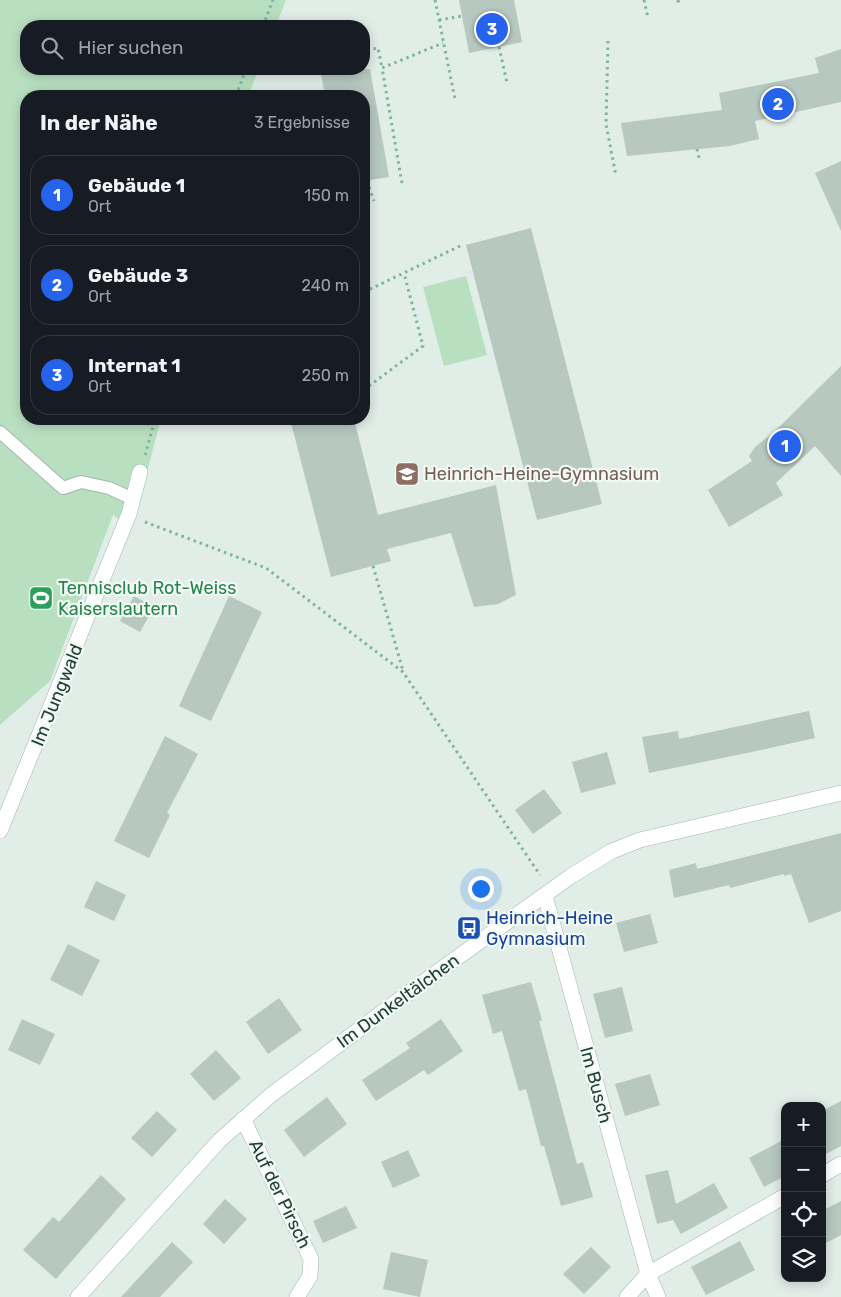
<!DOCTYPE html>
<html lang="de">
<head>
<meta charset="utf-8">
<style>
  :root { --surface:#171b24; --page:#20242c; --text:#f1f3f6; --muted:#9ea1a6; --line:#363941; --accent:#2563eb }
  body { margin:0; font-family:Rubik,sans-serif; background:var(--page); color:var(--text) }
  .controls { position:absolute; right:15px; bottom:15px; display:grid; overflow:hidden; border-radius:10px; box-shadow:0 2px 12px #0003 }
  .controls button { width:45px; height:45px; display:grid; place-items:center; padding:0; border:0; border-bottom:1px solid var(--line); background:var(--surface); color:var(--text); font:25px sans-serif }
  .you { position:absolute; left:480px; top:888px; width:18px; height:18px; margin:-12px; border:4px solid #fff; border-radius:50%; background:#1a73e8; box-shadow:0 0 0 8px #1a73e833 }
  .badge { display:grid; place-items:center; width:32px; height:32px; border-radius:50%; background:var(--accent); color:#fff; font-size:16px; font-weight:700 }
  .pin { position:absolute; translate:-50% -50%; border:2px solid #fff; box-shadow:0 1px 5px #0006 }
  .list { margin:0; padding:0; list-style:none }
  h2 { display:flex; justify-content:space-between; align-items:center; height:65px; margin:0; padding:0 20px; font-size:21px }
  h2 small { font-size:16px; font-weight:400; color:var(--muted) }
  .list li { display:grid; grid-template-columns:32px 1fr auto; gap:15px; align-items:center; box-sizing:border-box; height:80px; margin:0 10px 10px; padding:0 10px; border:1px solid var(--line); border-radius:20px }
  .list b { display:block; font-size:19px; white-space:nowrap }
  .list p { margin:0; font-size:16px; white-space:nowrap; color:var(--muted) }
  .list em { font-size:16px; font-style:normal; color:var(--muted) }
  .icon { flex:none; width:28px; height:28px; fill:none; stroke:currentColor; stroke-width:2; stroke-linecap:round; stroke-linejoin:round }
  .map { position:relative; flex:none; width:841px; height:1297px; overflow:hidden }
  .search { position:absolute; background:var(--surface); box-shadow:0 2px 12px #0003; left:20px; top:20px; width:350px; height:55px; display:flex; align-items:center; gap:12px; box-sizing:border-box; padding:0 18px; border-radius:20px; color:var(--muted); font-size:19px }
  .panel { position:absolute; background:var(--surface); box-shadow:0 2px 12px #0003; left:20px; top:90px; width:350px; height:335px; border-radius:20px }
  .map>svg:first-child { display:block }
</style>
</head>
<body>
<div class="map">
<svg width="841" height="1297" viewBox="0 0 841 1297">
  <rect width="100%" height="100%" fill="#e1ede7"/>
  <g fill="#b8e0c0">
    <path d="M 0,0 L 286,0 L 276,26 L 26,26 L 26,69 L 259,69 L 248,96 L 26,96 L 26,419 L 161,419 L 132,528 L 113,515 L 50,681 L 0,725 Z"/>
    <path d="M 466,276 L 487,355 L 444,366 L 423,287 Z"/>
  </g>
  <g fill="#b6c8c0">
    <path d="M 459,0 L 514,0 L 522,42 L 469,53 Z"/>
    <path d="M 841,49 L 841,102 L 755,121 L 759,139 L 730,146 L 627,156 L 621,123 L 722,110 L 719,93 L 819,73 L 815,58 Z"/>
    <path d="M 320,69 L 370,69 L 389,177 L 364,181 L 364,96 L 325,96 Z"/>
    <path d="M 841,161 L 841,231 L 815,173 Z"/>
    <path d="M 531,228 L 602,504 L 537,520 L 466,245 Z"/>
    <path d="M 841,366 L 841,476 L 815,446 L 776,483 L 783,495 L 729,527 L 708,490 L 752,461 L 749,456 L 755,447 L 773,433 Z"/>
    <path d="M 290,419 L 354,419 L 378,515 L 496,485 L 516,595 L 498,604 L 474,607 L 451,533 L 387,549 L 391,561 L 331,577 Z"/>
    <path d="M 134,596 L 154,607 L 140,632 L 120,621 Z"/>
    <path d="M 229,596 L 262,612 L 211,721 L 179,706 Z"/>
    <path d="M 809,711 L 815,738 L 747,753 L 649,773 L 642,737 L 678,731 L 679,739 Z"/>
    <path d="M 165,736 L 198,754 L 167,813 L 170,815 L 149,858 L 114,841 Z"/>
    <path d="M 607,752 L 616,784 L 581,793 L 572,762 Z"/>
    <path d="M 544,789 L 562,813 L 533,834 L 515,810 Z"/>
    <path d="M 841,833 L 841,911 L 809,923 L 791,874 L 784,876 L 784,874 L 730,888 L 729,885 L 674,898 L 669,870 L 696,863 L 697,869 Z"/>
    <path d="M 96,881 L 126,895 L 114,921 L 84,907 Z"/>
    <path d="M 650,914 L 658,943 L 624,952 L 616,923 Z"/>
    <path d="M 68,944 L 100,960 L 82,996 L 50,980 Z"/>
    <path d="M 531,982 L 542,1020 L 539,1021 L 577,1164 L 583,1162 L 593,1197 L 561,1206 L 544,1146 L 541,1146 L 526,1089 L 519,1091 L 502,1031 L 493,1034 L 482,995 Z"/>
    <path d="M 622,987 L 633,1031 L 605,1038 L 593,994 Z"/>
    <path d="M 279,998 L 302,1030 L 268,1054 L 246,1022 Z"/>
    <path d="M 22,1019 L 55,1034 L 40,1065 L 8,1050 Z"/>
    <path d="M 441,1019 L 463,1051 L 428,1075 L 424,1070 L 376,1101 L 362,1080 L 410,1048 L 406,1043 Z"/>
    <path d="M 216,1050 L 241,1078 L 214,1101 L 190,1074 Z"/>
    <path d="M 650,1074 L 660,1105 L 625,1116 L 615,1084 Z"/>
    <path d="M 327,1097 L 347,1124 L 304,1157 L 284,1130 Z"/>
    <path d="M 841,1101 L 841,1146 L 822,1156 L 822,1111 Z"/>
    <path d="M 157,1111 L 177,1130 L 152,1157 L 131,1138 Z"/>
    <path d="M 785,1139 L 785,1176 L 764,1187 L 749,1158 Z"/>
    <path d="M 408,1150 L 420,1176 L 393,1188 L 381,1162 Z"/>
    <path d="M 668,1170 L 676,1204 L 714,1183 L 728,1208 L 681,1234 L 673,1220 L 657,1224 L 645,1175 Z"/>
    <path d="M 101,1175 L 126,1199 L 56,1279 L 23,1250 L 53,1217 L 59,1222 Z"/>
    <path d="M 225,1199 L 247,1219 L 224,1244 L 203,1224 Z"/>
    <path d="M 841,1201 L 841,1235 L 822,1245 L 822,1211 Z"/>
    <path d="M 346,1206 L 357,1228 L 323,1243 L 313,1221 Z"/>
    <path d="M 740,1241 L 755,1270 L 706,1295 L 691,1267 Z"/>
    <path d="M 172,1242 L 193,1262 L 160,1297 L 121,1297 Z"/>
    <path d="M 591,1247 L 611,1267 L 584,1294 L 563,1274 Z"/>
    <path d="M 391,1252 L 428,1260 L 420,1297 L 383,1289 Z"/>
  </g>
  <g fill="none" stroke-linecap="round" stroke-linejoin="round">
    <defs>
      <path id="service" d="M 0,432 L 63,488 L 81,482 L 109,488 L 133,499"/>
      <g id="minor">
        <path d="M 0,831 L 129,514 L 140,472"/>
        <path d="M 545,896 L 648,1274 L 658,1297"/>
        <path d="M 243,1119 L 311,1259 L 310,1276 L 297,1297"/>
        <path d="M 822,1175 L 841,1164"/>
        <path d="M 78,1297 L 220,1140 L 271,1095 L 411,991 L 571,876 L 612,851 L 640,840 L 841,793"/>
        <path d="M 627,1297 L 648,1274 L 785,1196"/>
      </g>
    </defs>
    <use href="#service" stroke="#a3b6ae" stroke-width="14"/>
    <use href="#minor" stroke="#a3b6ae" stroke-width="16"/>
    <g stroke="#7eb4a0" stroke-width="3" stroke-dasharray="2.5 4" stroke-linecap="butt">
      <path d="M 435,0 L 455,99"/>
      <path d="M 644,0 L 648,18"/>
      <path d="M 678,0 L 679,6"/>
      <path d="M 439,20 L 462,16"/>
      <path d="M 263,26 L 273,0"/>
      <path d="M 608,41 L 606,124 L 616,176"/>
      <path d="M 499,47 L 507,83"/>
      <path d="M 367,50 L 378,48 L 382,68"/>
      <path d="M 236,96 L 246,69"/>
      <path d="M 697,149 L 699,158"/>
      <path d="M 367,181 L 374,201"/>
      <path d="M 402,183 L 382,68 L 443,43"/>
      <path d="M 364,292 L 460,246"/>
      <path d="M 369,386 L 423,346 L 404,273"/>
      <path d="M 145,455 L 155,419"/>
      <path d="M 145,522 L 266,568 L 403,672 L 540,875"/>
      <path d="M 373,566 L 403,671"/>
    </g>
    <use href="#service" stroke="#fff" stroke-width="12"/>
    <use href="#minor" stroke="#fff" stroke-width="15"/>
  </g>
  <defs>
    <symbol id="school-square" viewBox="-11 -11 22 22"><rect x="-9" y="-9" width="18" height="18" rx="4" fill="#8d6e63" stroke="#f2f9f5"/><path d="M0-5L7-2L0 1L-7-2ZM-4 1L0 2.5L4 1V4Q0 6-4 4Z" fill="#fff"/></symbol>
    <symbol id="stadium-square" viewBox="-11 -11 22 22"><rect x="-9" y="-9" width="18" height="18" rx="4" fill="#2e9e5b" stroke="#f2f9f5"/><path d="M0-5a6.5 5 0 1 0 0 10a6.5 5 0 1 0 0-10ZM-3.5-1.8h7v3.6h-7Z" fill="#fff"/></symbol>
    <symbol id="bus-square" viewBox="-11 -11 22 22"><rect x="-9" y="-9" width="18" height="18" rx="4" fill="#1a4fb4" stroke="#f2f9f5"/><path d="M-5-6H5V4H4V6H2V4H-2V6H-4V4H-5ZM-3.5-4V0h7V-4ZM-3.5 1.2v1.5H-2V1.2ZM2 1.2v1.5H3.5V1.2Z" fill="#fff"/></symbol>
  </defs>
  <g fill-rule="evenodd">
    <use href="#school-square" x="393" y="460" width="28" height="28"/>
    <use href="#stadium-square" x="27" y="584" width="28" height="28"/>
    <use href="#bus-square" x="455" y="914" width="28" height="28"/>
  </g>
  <g text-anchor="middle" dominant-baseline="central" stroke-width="4.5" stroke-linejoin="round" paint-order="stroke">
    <g font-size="18" fill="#785e54" stroke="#f2f9f5" text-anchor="start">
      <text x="424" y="474">Heinrich-Heine-Gymnasium</text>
    </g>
    <g font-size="18" fill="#27864d" stroke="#f2f9f5" text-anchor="start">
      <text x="58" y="588">Tennisclub Rot-Weiss<tspan x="58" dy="21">Kaiserslautern</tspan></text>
    </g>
    <g font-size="18" fill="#204035" stroke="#f2f9f5">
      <text transform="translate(57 695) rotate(-68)">Im Jungwald</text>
      <text transform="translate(398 1001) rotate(-36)">Im Dunkeltälchen</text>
      <text transform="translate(596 1085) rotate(75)">Im Busch</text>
      <text transform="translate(280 1194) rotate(64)">Auf der Pirsch</text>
    </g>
    <g font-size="18" fill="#164399" stroke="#f2f9f5" text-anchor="start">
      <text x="486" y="918">Heinrich-Heine<tspan x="486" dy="21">Gymnasium</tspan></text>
    </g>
  </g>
</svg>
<div class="controls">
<button>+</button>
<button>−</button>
<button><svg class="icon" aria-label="locate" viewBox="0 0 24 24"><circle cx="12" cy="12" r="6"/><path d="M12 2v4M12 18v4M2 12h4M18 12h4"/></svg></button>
<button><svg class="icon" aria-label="layers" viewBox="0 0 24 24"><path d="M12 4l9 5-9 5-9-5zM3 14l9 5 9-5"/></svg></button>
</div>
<div class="you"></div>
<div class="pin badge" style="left:785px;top:446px">1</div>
<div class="pin badge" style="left:778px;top:104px">2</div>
<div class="pin badge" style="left:492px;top:29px">3</div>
<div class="search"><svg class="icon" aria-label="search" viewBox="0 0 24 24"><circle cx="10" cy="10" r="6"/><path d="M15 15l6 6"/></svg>Hier suchen</div>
<section class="panel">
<h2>In der Nähe<small>3 Ergebnisse</small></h2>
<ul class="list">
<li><span class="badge">1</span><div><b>Gebäude 1</b><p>Ort</p></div><em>150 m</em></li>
<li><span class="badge">2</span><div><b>Gebäude 3</b><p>Ort</p></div><em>240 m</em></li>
<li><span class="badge">3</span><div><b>Internat 1</b><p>Ort</p></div><em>250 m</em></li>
</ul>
</section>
</div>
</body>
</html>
